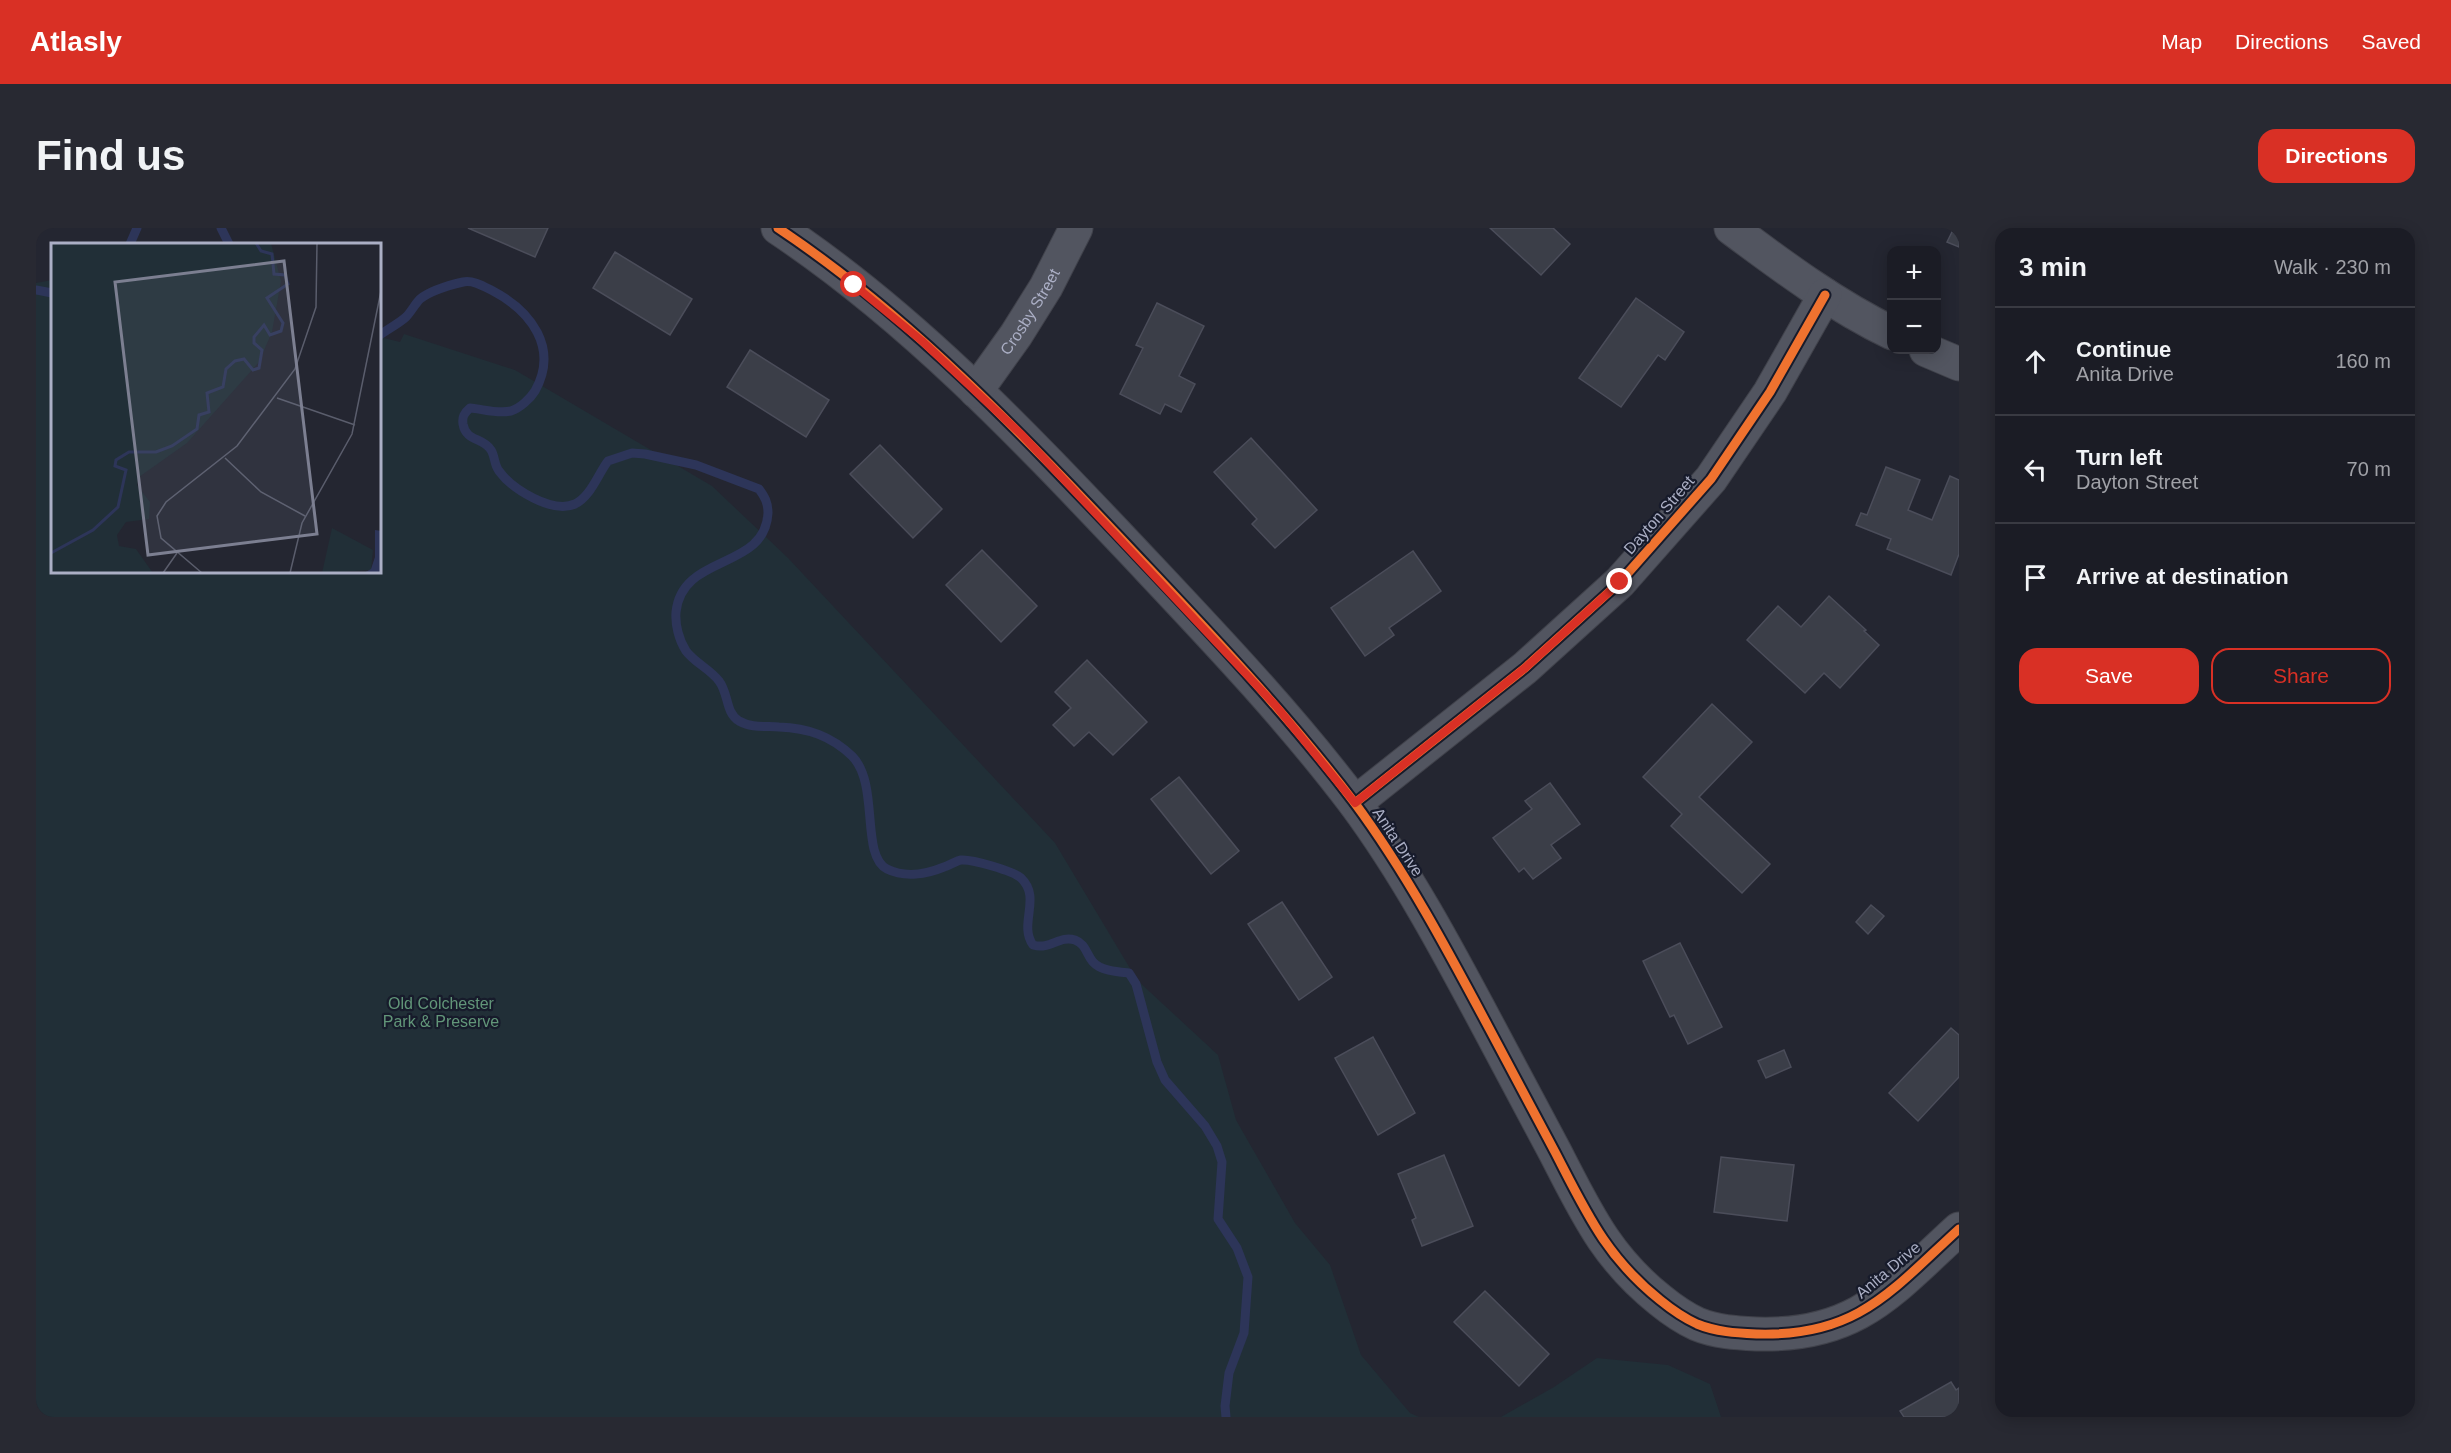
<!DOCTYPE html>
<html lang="en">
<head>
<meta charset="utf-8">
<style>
  :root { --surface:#1b1c25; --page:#282932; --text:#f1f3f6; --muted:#a0a1a7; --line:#393a42; --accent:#d93025 }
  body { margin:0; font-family:Arial,sans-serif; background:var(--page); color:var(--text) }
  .controls { position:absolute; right:18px; top:18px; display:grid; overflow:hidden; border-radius:12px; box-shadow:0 3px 15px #0003 }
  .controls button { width:54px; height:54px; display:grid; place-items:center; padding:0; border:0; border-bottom:2px solid var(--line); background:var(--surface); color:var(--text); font:30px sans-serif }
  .stop { position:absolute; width:18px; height:18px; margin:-14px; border:4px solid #d93025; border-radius:50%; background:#fff }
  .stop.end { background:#d93025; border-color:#fff; box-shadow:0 2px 6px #0008 }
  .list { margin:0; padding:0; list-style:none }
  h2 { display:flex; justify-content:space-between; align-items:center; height:78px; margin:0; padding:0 24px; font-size:26px }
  h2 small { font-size:20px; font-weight:400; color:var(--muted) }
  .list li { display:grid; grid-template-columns:39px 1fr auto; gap:18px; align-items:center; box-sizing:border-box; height:108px; padding:0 24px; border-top:2px solid var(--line) }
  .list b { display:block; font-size:22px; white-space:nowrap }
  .list p { margin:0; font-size:20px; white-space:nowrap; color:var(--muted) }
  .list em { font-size:20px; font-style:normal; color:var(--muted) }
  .actions { display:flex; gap:12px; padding:18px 24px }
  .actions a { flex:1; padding:14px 0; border:2px solid var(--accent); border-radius:18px; text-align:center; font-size:21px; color:var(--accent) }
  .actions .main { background:var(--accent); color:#fff }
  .icon { flex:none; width:33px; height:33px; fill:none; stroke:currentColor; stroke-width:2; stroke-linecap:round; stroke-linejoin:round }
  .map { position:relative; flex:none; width:1923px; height:1189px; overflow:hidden; border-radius:18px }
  header { display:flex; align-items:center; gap:36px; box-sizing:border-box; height:84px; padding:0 30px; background:var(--accent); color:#fff }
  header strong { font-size:28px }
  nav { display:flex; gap:33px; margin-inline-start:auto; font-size:21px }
  .intro { display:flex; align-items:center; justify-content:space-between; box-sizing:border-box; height:144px; padding:0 36px }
  h1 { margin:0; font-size:42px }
  .button { padding:15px 27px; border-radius:18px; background:var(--accent); color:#fff; font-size:21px; font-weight:700 }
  main { display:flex; gap:36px; padding:0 36px }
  aside { flex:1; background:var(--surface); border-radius:18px; box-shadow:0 3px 15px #0003 }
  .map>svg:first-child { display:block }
</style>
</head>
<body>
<header>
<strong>Atlasly</strong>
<nav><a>Map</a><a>Directions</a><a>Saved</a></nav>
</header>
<div class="intro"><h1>Find us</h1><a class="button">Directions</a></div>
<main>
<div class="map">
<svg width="1923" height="1189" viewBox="0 0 1923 1189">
  <rect width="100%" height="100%" fill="#242631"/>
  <g fill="#212f37">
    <path d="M 16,52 L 16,344 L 344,344 L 344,109 L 364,114 L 368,106 L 479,142 L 676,258 L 752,330 L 1019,615 L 1101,752 L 1182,827 L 1200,892 L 1259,995 L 1294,1037 L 1325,1127 L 1374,1185 L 1383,1189 L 0,1189 L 0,55 Z"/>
    <path d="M 1561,1130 L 1632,1137 L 1674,1156 L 1685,1189 L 1465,1189 L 1518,1159 Z"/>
  </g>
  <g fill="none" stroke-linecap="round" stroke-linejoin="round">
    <g stroke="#2d3559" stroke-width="9">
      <path d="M 185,0 L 193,16"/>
      <path d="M 94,16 L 101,0"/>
      <path d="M 0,62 L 16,65"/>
      <path d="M 344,107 C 352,101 362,96 370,89 C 375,84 379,76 384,71 C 394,63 414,57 427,54 C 437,52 447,58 457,63 C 495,83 523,120 499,163 C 494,171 484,180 475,183 C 461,186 447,181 434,180 C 428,185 426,189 427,196 C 430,214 447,209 455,222 C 459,228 458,237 463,243 C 476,261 516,286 539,276 C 555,268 562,246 572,233 L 596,225 L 609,226 L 660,237 L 723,261 C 729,269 732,275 732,285 C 729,343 646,325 640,384 C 639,397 643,412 650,423 C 659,435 674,441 683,453 C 693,466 689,484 703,493 C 715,500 730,498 743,499 C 772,500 795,508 816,528 C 844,556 824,627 851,641 C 869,650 891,646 908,639 C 914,637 920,633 925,632 C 936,631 977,643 985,650 C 1006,670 982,696 997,717 C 1015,722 1023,707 1039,712 C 1050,716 1050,726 1057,734 C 1065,743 1082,744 1093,745 L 1100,756 L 1121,834 L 1129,852 L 1169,898 L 1181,918 L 1186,934 L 1182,991 L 1201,1020 L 1212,1049 L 1208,1105 L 1193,1145 L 1189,1178 L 1190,1189"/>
    </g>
  </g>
  <g fill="#3b3e48" stroke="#4b4d5a" stroke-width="1.5">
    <path d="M 432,0 L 512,0 L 499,29 Z"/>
    <path d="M 1454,0 L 1517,0 L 1534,16 L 1505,47 Z"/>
    <path d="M 1918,0 L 1923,0 L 1923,19 L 1911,14 Z"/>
    <path d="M 579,24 L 656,71 L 634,107 L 557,60 Z"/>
    <path d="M 1600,70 L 1648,104 L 1629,132 L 1622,127 L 1585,179 L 1543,150 Z"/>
    <path d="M 1121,75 L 1168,98 L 1143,148 L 1159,156 L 1145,184 L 1129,176 L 1124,186 L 1084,166 L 1107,120 L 1100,117 Z"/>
    <path d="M 714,122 L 793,172 L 770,209 L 691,159 Z"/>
    <path d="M 1215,210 L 1281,282 L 1239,320 L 1216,296 L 1221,291 L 1178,244 Z"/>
    <path d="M 844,217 L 906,281 L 877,310 L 814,246 Z"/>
    <path d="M 1850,239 L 1884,252 L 1872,282 L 1896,292 L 1914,248 L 1923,252 L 1923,326 L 1915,347 L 1851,321 L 1855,311 L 1820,297 L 1825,285 L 1831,287 Z"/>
    <path d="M 946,322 L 1001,378 L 965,414 L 910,357 Z"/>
    <path d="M 1377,323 L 1405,363 L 1353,400 L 1358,407 L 1329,428 L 1295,380 Z"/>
    <path d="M 1793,368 L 1830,402 L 1828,403 L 1843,417 L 1804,460 L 1788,445 L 1769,465 L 1711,412 L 1742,378 L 1765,399 Z"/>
    <path d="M 1051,432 L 1111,494 L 1077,527 L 1053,504 L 1038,518 L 1017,497 L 1035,480 L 1019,464 Z"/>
    <path d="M 1676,476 L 1716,514 L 1663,569 L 1734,636 L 1706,665 L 1635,598 L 1646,586 L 1607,549 Z"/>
    <path d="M 1143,549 L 1203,623 L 1175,646 L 1115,571 Z"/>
    <path d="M 1514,555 L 1544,596 L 1515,617 L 1525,630 L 1497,651 L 1488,640 L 1483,644 L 1457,610 L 1496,581 L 1489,573 Z"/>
    <path d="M 1246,674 L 1296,749 L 1263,772 L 1212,696 Z"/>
    <path d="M 1835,677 L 1848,688 L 1832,706 L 1820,694 Z"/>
    <path d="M 1644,715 L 1686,799 L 1652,816 L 1638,787 L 1634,789 L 1607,733 Z"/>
    <path d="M 1915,800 L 1923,807 L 1923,849 L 1882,893 L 1853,865 Z"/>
    <path d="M 1337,809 L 1379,885 L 1342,907 L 1299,830 Z"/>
    <path d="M 1748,822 L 1755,839 L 1730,850 L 1722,833 Z"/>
    <path d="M 1408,927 L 1437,998 L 1386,1018 L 1376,992 L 1380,990 L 1362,946 Z"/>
    <path d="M 1685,929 L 1758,937 L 1751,993 L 1678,984 Z"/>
    <path d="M 1449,1063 L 1513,1126 L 1483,1158 L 1418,1094 Z"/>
    <path d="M 1915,1154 L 1920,1162 L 1923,1160 L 1923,1189 L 1868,1189 L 1864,1183 Z"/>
  </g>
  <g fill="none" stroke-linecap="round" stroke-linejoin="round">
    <defs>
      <g id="street">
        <path d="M 742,0 C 874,88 984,204 1092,318 C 1170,401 1249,483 1318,574 C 1370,644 1412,723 1453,800 C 1475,841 1497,883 1519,924 C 1550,984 1570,1029 1624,1072 C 1635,1081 1648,1090 1661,1096 C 1680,1104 1701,1105 1721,1106 C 1821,1109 1855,1063 1923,1001"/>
        <path d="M 1695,0 C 1746,38 1798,77 1856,105"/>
        <path d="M 1890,122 L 1923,136"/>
        <path id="s1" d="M 940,163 L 980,107 L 1010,59 L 1040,0"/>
        <path d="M 1319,575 L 1489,440 L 1584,354 L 1675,251 L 1734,164 L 1789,67"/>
      </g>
    </defs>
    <use href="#street" stroke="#40424b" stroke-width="35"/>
    <use href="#street" stroke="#525560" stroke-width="33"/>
    <defs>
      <g id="cycleway">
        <path d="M 742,0 C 874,88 984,204 1092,318 C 1170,401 1249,483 1318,574 C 1370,644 1412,723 1453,800 C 1475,841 1497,883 1519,924 C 1550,984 1570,1029 1624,1072 C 1635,1081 1648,1090 1661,1096 C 1680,1104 1701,1105 1721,1106 C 1821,1109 1855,1063 1923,1001"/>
        <path d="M 1319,575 L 1489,440 L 1584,354 L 1675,251 L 1734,164 L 1789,67"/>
      </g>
    </defs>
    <use href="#cycleway" stroke="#171b2b" stroke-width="13"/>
    <use href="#cycleway" stroke="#ef722f" stroke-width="9"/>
  </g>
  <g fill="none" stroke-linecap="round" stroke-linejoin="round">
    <path stroke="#d93025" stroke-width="8" d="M 818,57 L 886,113 L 986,207 L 1240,478 L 1319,575 L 1489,440 L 1584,354"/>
  </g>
  <g text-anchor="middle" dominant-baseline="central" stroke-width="4.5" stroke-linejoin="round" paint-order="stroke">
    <g font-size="16" fill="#abafc5" stroke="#171b2b">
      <text stroke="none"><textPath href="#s1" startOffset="96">Crosby Street</textPath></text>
      <text transform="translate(1623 287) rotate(-49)">Dayton Street</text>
      <text transform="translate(1362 614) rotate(57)">Anita Drive</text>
      <text transform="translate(1852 1042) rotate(-40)">Anita Drive</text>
    </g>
    <g font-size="16" fill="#629679" stroke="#171b2b">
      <text x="405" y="775">Old Colchester<tspan x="405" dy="18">Park &amp; Preserve</tspan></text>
    </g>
  </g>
  <g transform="translate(15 15)">
    <rect width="330" height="330" fill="#242631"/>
    <path d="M 0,0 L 220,0 L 230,38 L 221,89 L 208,119 L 136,200 L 88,234 L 86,242 L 99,259 L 98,276 L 75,279 L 66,292 L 68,303 L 85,306 L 102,330 L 0,330 ZM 281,285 L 322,307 L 320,327 L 271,330 Z" fill="#212f37"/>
    <path d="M 324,287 L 330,288 L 330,330 L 313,330 L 320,326 L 324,314 Z" fill="#2d3559"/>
    <path fill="none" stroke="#2d3559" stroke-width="3" d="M 0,310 L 42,287 L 67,264 L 75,227 L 64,223 L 65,217 L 78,209 L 105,209 L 121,203 L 146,186 L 148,172 L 158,169 L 156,150 L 172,144 L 175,126 L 184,118 L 193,116 L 202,127 L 208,125 L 211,107 L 203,100 L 203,94 L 213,82 L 219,92 L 230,88 L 232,80 L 216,55 L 237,41 L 234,32 L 223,31 L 221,11 L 210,8 L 205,0"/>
    <path fill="none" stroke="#5a5d6c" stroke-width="1.5" d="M 226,155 L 304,182M 174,215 L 210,249 L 254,273M 112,330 L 126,310M 151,330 L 110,295 L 106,273 L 115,259 L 186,203 L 244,126 L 265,64 L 266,0M 239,330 L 251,280 L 301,191 L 330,48"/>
    <path fill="#7c7f91" fill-opacity="0.15" stroke="#7c7f91" stroke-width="3" d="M 233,18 L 266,291 L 97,312 L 64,39 Z"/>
    <rect width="330" height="330" fill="none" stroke="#abafc5" stroke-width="3"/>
  </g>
</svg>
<div class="controls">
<button>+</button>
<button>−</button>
</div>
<div class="stop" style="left:818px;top:57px"></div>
<div class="stop end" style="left:1584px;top:354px"></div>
</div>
<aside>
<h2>3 min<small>Walk · 230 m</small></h2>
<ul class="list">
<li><svg class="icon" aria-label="ahead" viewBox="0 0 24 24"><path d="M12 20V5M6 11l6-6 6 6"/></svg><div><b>Continue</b><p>Anita Drive</p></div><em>160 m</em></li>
<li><svg class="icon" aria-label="left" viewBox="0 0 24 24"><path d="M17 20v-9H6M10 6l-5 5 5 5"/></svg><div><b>Turn left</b><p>Dayton Street</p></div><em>70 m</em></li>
<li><svg class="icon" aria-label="arrive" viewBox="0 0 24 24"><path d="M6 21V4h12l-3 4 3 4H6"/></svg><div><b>Arrive at destination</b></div></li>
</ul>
<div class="actions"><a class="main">Save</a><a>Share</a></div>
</aside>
</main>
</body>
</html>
